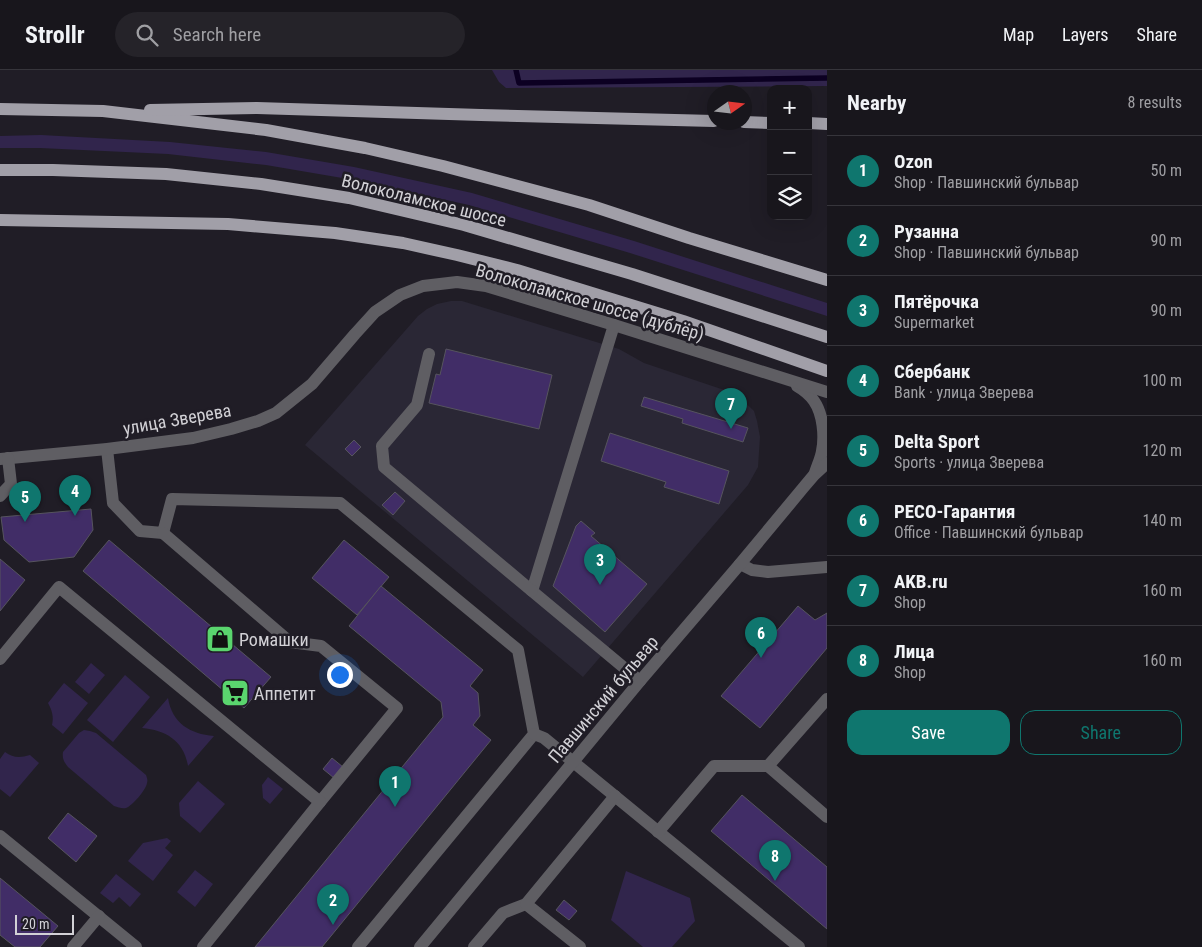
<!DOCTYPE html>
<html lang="en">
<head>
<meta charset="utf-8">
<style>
  :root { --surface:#18161c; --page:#252329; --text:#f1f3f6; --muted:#9f9fa3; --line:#36353b; --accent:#0f766e }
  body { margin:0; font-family:"Roboto Condensed",sans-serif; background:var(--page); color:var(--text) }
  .controls { position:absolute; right:15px; top:15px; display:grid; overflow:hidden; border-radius:10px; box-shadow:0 5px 20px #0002 }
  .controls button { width:45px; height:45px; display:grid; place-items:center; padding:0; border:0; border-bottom:1px solid var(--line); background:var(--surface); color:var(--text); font:25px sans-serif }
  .compass { position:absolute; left:707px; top:15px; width:45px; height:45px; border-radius:50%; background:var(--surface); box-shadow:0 5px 20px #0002; rotate:76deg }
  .scale { position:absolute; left:15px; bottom:12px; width:59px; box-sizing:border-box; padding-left:5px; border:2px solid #d2d1d6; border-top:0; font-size:14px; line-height:18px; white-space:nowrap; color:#d2d1d6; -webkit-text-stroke:4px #201d26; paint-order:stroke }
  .you { position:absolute; left:339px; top:604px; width:18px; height:18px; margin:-12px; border:4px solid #fff; border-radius:50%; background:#1a73e8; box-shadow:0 0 0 8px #1a73e833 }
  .badge { display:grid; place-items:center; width:32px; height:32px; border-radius:50%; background:var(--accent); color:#fff; font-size:16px; font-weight:700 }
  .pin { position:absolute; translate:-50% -41px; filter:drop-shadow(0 1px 2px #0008) }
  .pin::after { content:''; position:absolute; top:26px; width:18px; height:15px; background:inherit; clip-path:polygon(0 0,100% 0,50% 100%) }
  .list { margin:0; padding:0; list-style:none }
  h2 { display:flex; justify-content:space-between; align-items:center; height:65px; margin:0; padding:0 20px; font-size:21px }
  h2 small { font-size:16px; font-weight:400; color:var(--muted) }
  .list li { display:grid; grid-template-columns:32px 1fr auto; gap:15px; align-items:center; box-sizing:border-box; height:70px; padding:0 20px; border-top:1px solid var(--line) }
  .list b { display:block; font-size:19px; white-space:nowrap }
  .list p { margin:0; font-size:16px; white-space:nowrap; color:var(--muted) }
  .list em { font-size:16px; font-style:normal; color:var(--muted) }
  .actions { display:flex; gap:10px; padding:15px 20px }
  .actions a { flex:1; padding:11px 0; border:1px solid var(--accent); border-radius:15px; text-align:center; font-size:18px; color:var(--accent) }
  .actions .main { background:var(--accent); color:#fff }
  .icon { flex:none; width:28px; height:28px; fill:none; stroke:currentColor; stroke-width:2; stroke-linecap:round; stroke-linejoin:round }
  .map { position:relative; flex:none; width:827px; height:877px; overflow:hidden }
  header { display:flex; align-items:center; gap:30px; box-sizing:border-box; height:70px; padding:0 25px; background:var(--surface); border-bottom:1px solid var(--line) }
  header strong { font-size:24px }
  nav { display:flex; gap:28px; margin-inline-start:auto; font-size:18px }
  .search { width:350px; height:45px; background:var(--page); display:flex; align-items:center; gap:12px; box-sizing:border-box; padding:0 18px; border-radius:28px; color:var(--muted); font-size:19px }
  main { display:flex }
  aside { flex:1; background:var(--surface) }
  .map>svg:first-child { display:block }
</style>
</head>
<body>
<header>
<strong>Strollr</strong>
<div class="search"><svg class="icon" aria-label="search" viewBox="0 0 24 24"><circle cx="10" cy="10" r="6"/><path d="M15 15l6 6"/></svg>Search here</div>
<nav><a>Map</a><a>Layers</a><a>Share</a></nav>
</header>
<main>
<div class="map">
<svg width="827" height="877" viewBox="0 0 827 877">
  <rect width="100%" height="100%" fill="#201d26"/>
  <path fill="#2a2735" d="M 451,231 L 462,231 L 619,279 L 644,293 L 736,324 L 754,341 L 757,351 L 760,367 L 758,397 L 748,415 L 583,607 L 305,375 L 418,246 L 427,239 L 437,234 Z"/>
  <g fill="#31254c">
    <path d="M 492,0 L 827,0 L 827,16 L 506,18 L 499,12 Z"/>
    <path d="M 41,65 L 170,72 L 266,82 L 354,97 L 472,123 L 634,171 L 827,233 L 827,246 L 630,183 L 469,135 L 354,110 L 266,95 L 168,84 L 40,78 L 0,78 L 0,66 Z"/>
    <path d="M 91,593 L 105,605 L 89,624 L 75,612 Z"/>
    <path d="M 125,605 L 150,627 L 113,672 L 87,650 Z"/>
    <path d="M 64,613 L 88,633 L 63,664 L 52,655 C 54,647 52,640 48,633 Z"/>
    <path d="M 168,628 C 172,653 190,664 214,666 L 188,696 C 184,671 166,660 142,658 Z"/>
    <path d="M 84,660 L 90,661 L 96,663 L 146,705 C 147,708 148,710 147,713 C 146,720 132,736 126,738 C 122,739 118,737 114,736 L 68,697 C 64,692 62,688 63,682 L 79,663 Z"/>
    <path d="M 5,682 C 13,688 20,688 30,685 L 39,693 L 10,727 L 0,719 L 0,689 Z"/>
    <path d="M 268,707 L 283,719 L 270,734 L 263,728 L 262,715 Z"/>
    <path d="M 198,711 L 225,734 L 200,763 L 180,746 L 179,733 Z"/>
    <path d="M 167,768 L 171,771 L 165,778 L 173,785 L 153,811 L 128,791 L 143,773 Z"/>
    <path d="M 195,800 L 213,814 L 195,837 L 177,822 Z"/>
    <path d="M 626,801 L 690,828 L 695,851 L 672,877 L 643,877 L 611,850 Z"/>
    <path d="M 116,804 L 141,824 L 130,837 L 119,827 L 113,833 L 100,823 Z"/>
  </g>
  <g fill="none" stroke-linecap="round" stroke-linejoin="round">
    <path stroke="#0c0022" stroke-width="5.5" d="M 516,0 L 519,13 L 827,8"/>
  </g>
  <g fill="#412d67" stroke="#56545e">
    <path d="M 446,279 L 552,305 L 539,359 L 429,333 L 436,304 L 440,305 Z"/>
    <path d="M 644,327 L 748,358 L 743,372 L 682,353 L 683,349 L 641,336 Z"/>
    <path d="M 610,363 L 729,401 L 719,434 L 664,417 L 666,412 L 601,391 Z"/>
    <path d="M 354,370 L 361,377 L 352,386 L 345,379 Z"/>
    <path d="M 395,422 L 405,431 L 393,445 L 382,435 Z"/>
    <path d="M 91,439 L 93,460 L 74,487 L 29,492 L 4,470 L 1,447 Z"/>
    <path d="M 581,451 L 595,463 L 591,466 L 647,514 L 605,562 L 553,516 L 576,456 Z"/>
    <path d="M 109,470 L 271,607 L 244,638 L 83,501 Z"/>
    <path d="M 344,470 L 389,507 L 357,545 L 312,508 Z"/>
    <path d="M 0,489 L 25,510 L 0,541 Z"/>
    <path d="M 381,516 L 483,600 L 470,616 L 478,623 L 480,646 L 473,655 L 491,670 L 322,877 L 255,877 L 443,647 L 441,632 L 349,556 Z"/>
    <path d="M 798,536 L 815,550 L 827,543 L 827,578 L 760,658 L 721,626 Z"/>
    <path d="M 332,688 L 343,697 L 334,708 L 323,699 Z"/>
    <path d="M 742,725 L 827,797 L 827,859 L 711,761 Z"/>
    <path d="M 68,743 L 97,766 L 76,792 L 48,768 Z"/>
    <path d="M 0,808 L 58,856 L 40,877 L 15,877 L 0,865 Z"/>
    <path d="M 564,830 L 577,841 L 569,850 L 556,840 Z"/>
  </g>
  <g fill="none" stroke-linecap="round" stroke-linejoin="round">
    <g stroke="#5f5e63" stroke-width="12">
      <path d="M 614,255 L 532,521 L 640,611"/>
      <path d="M 429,284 L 417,335 L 382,376 L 384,397 L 532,521"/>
      <path d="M 797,316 C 804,320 810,325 814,331 C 823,344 825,366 822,381 C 821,388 817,396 815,403"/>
      <path d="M 107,379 L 113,433 L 140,461 L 163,463 L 172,429 L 340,433 L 518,580 L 534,664 L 358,877"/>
      <path d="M 0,389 L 107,379 L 193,368 L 231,359 L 258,351 L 276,343 L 312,314 L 355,264 L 375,242 L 400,225 L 423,216 L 457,212 L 486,216 L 614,255 L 827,322"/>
      <path d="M 0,426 L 11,414 L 8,388"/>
      <path d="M 163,463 L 290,572 L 321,576 L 397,638 L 320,732"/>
      <path d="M 740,494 L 752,500 L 768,502 L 827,497"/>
      <path d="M 0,589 L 59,517 L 320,732 L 203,877"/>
      <path d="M 534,664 L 544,668 L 799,877"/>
      <path d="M 768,696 L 827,629"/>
      <path d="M 658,762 L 714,696 L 768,696 L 827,747"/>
      <path d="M 0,766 L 136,877"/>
      <path d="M 73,877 L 99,846"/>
      <path d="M 420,877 L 640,611 L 740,494 L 803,418 L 814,405 L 827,393"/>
      <path d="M 474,877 L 503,843 L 526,834"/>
      <path d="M 580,877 L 526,834 L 615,726"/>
    </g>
    <g stroke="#a19fa8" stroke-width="12">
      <path d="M 0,39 L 103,41 L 266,60 L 365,78 L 443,96 L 589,135 L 689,168 L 827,210"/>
      <path d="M 150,40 L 257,38 L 481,45 L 714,51"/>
      <path d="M 744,52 L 771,53"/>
      <path d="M 808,53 L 827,54"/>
      <path d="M 0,100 L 53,100 L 166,104 L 261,114 L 349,128 L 464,155 L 632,204 L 827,267"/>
      <path d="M 0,150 L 228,154 L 335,163 L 403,173 L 457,185 L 517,200 L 683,251 L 827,301"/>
    </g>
  </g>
  <defs>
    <symbol id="shop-square" viewBox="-11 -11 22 22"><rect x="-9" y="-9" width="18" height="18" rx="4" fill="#5ad56e" stroke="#201d26"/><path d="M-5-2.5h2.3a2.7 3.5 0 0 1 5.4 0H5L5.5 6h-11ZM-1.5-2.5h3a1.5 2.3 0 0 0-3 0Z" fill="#111"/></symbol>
    <symbol id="supermarket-square" viewBox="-11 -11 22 22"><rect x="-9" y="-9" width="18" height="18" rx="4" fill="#5ad56e" stroke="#201d26"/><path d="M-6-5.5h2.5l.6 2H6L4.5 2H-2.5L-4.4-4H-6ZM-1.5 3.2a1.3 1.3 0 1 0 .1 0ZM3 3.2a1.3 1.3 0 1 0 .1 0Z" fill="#111"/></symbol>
  </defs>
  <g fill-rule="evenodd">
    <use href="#shop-square" x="204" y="553" width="32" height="32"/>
    <use href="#supermarket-square" x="219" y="607" width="32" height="32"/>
  </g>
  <g text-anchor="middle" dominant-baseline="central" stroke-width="5" stroke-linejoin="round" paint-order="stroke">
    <g font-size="18" fill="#d2d1d6" stroke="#201d26">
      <text transform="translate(424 130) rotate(14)">Волоколамское шоссе</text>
      <text transform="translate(590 232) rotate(16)">Волоколамское шоссе (дублёр)</text>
      <text transform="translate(177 349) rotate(-10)">улица Зверева</text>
      <text transform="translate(603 629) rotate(-50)">Павшинский бульвар</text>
    </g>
    <g font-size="18" fill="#d2d1d6" stroke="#201d26" text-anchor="start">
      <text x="239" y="569">Ромашки</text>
      <text x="254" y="623">Аппетит</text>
    </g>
  </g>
</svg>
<div class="controls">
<button>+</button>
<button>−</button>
<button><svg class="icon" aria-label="layers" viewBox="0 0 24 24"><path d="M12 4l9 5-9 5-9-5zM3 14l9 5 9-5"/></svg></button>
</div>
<svg class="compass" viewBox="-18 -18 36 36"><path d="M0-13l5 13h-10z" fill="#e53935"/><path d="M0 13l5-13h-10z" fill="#9f9fa3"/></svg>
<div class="scale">20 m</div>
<div class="you"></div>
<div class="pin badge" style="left:395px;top:737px">1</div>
<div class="pin badge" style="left:333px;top:855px">2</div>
<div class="pin badge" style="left:600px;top:515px">3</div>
<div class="pin badge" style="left:75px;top:446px">4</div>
<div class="pin badge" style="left:25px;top:452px">5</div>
<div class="pin badge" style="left:761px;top:588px">6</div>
<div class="pin badge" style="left:731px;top:359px">7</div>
<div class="pin badge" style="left:775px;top:811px">8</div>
</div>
<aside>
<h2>Nearby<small>8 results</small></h2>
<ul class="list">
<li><span class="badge">1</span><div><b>Ozon</b><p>Shop · Павшинский бульвар</p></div><em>50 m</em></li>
<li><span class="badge">2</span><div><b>Рузанна</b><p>Shop · Павшинский бульвар</p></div><em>90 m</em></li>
<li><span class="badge">3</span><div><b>Пятёрочка</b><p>Supermarket</p></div><em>90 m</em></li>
<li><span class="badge">4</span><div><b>Сбербанк</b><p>Bank · улица Зверева</p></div><em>100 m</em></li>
<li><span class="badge">5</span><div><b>Delta Sport</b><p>Sports · улица Зверева</p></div><em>120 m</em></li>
<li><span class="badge">6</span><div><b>РЕСО-Гарантия</b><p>Office · Павшинский бульвар</p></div><em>140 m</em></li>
<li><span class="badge">7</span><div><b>AKB.ru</b><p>Shop</p></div><em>160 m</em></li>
<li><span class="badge">8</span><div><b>Лица</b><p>Shop</p></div><em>160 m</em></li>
</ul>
<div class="actions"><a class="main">Save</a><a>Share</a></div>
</aside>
</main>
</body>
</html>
